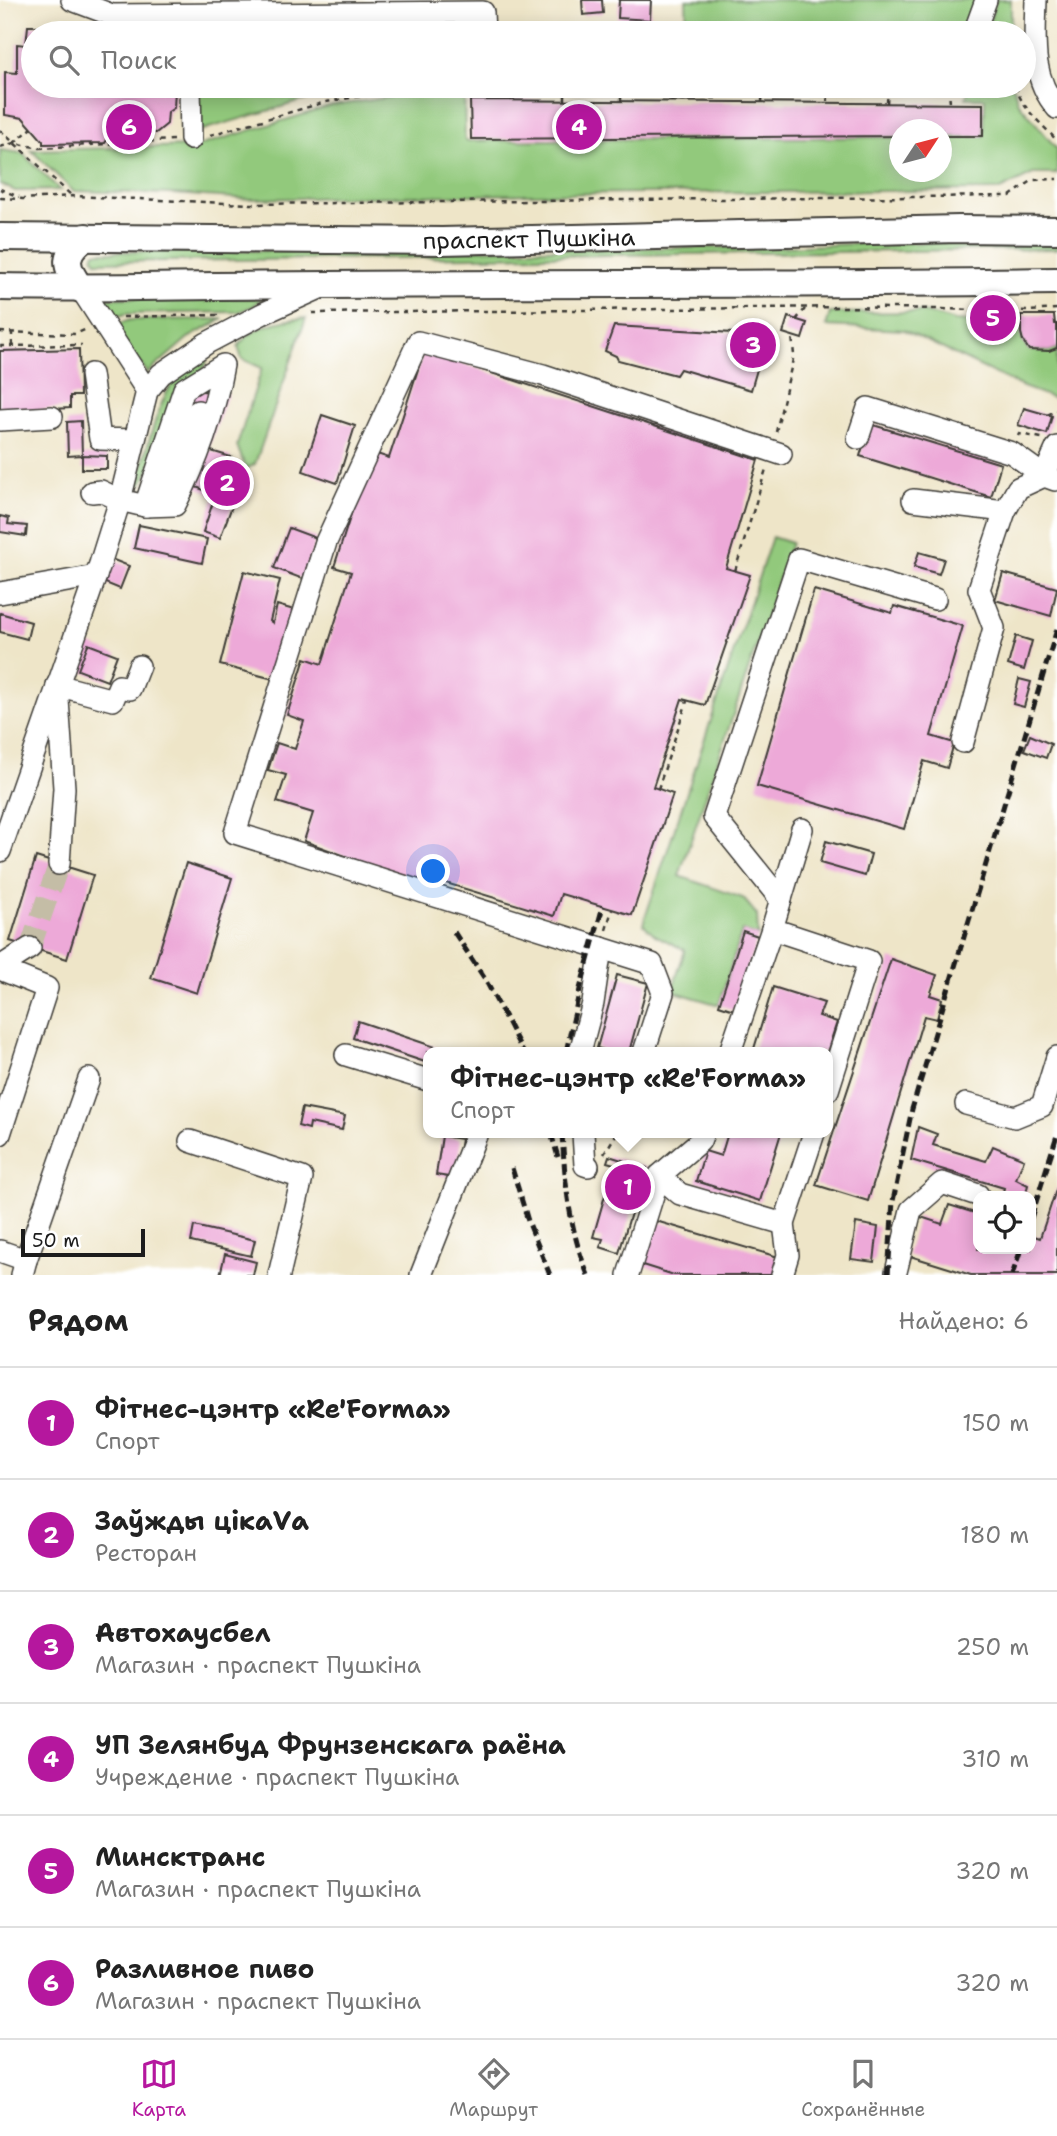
<!DOCTYPE html>
<html lang="ru">
<head>
<meta charset="utf-8">
<style>
  :root { --surface:#fff; --page:#f6f6f6; --text:#222; --muted:#767676; --line:#e0e0e0; --accent:#b5179e }
  body { margin:0; font-family:"Shantell Sans",sans-serif; background:var(--page); color:var(--text) }
  .controls { position:absolute; right:21px; bottom:21px; display:grid; overflow:hidden; border-radius:14px; box-shadow:0 4px 18px #0003 }
  .controls button { width:63px; height:63px; display:grid; place-items:center; padding:0; border:0; border-bottom:2px solid var(--line); background:var(--surface); color:var(--text); font:35px sans-serif }
  .compass { position:absolute; left:889px; top:119px; width:63px; height:63px; border-radius:50%; background:var(--surface); box-shadow:0 4px 18px #0003; rotate:54deg }
  .scale { position:absolute; left:21px; bottom:18px; width:124px; box-sizing:border-box; padding-left:7px; border:4px solid #1c1c1c; border-top:0; font-size:19px; line-height:24px; white-space:nowrap; color:#1c1c1c; -webkit-text-stroke:5px #fff; paint-order:stroke }
  .you { position:absolute; left:434px; top:872px; width:24px; height:24px; margin:-18px; border:5px solid #fff; border-radius:50%; background:#1a73e8; box-shadow:0 0 0 10px #1a73e833 }
  .badge { display:grid; place-items:center; width:46px; height:46px; border-radius:50%; background:var(--accent); color:#fff; font-size:23px; font-weight:700 }
  .pin { position:absolute; translate:-50% -50%; border:4px solid #fff; box-shadow:0 2px 7px #0006 }
  .popup { position:absolute; left:423px; top:1047px; width:410px; height:91px; box-sizing:border-box; display:grid; place-content:center; border-radius:14px; background:var(--surface); filter:drop-shadow(0 2px 5px #0005); font-size:23px; white-space:nowrap; color:var(--muted) }
  .popup b { font-size:26px; color:var(--text) }
  .popup::after { content:''; position:absolute; left:50%; top:100%; margin-left:-14px; border:14px solid transparent; border-top-color:var(--surface) }
  .list { margin:0; padding:0; list-style:none }
  h2 { display:flex; justify-content:space-between; align-items:center; height:91px; margin:0; padding:0 28px; font-size:30px }
  h2 small { font-size:23px; font-weight:400; color:var(--muted) }
  .list li { display:grid; grid-template-columns:46px 1fr auto; gap:21px; align-items:center; box-sizing:border-box; height:112px; padding:0 28px; border-top:2px solid var(--line) }
  .list b { display:block; font-size:26px; white-space:nowrap }
  .list p { margin:0; font-size:23px; white-space:nowrap; color:var(--muted) }
  .list em { font-size:23px; font-style:normal; color:var(--muted) }
  .icon { flex:none; width:38px; height:38px; fill:none; stroke:currentColor; stroke-width:2; stroke-linecap:round; stroke-linejoin:round }
  .map { position:relative; flex:none; width:1057px; height:1275px; overflow:hidden }
  .search { position:absolute; background:var(--surface); box-shadow:0 4px 18px #0003; left:21px; right:21px; top:21px; height:77px; display:flex; align-items:center; gap:18px; box-sizing:border-box; padding:0 24px; border-radius:38px; color:var(--muted); font-size:26px }
  .sheet { height:763px; background:var(--surface) }
  nav { display:flex; justify-content:space-around; align-items:center; box-sizing:border-box; height:98px; border-top:2px solid var(--line); background:var(--surface); font-size:19px; color:var(--muted) }
  nav a { display:grid; justify-items:center; gap:4px }
  nav .on { color:var(--accent) }
  .map>svg:first-child { display:block }
</style>
</head>
<body>
<div class="map">
<svg width="1057" height="1275" viewBox="0 0 1057 1275">
  <rect width="100%" height="100%" fill="#fff"/>
  <filter id="ink" filterUnits="userSpaceOnUse"><feTurbulence type="fractalNoise" baseFrequency=".0143" numOctaves="2"/><feDisplacementMap in="SourceGraphic" scale="14" xChannelSelector="R" yChannelSelector="G"/><feConvolveMatrix kernelMatrix="1 2 1 2 8 2 1 2 1" color-interpolation-filters="sRGB"/></filter>
  <filter id="wash" filterUnits="userSpaceOnUse"><feTurbulence type="fractalNoise" baseFrequency=".00686" numOctaves="4" result="noise"/><feDisplacementMap in="SourceGraphic" scale="28" xChannelSelector="R" yChannelSelector="G"/><feGaussianBlur stdDeviation="1.57" result="paint"/><feColorMatrix in="noise" values="0 0 0 0 0 0 0 0 0 0 0 0 0 0 0 0 0 1.4 0 .05"/><feComposite in="paint" operator="in"/></filter>
  <g filter="url(#wash)">
    <rect width="100%" height="100%" fill="#eee5c8"/>
    <g fill="#92c97c" stroke="#57724c" stroke-width="2">
      <path d="M 686,0 L 981,0 L 967,33 L 687,33 Z"/>
      <path d="M 996,0 L 1011,0 L 1011,33 L 986,33 Z"/>
      <path d="M 199,86 L 382,86 L 329,93 L 199,131 Z"/>
      <path d="M 464,86 L 465,141 L 899,137 L 900,172 L 942,172 L 942,137 L 984,136 L 985,98 L 966,98 L 970,86 L 1013,86 L 1018,102 L 1057,149 L 1057,174 L 1033,174 L 1000,190 L 536,194 L 251,199 L 172,194 L 73,191 L 31,150 L 198,146 L 332,106 Z"/>
      <path d="M 0,150 L 22,153 L 60,190 L 15,191 L 0,184 Z"/>
      <path d="M 1057,242 L 1057,249 C 737,255 417,256 97,262 L 93,257 L 95,252 L 781,247 L 875,243 Z"/>
      <path d="M 94,298 L 262,298 L 254,306 L 238,312 L 126,314 L 105,319 Z"/>
      <path d="M 924,312 L 955,321 L 1021,324 L 1023,341 L 1029,350 L 1049,351 L 1057,348 L 1057,397 L 1053,398 L 1023,387 L 904,330 L 826,326 L 830,313 Z"/>
      <path d="M 306,318 L 255,464 L 246,469 L 237,446 L 262,368 L 242,359 L 238,347 C 251,325 283,320 306,318 Z"/>
      <path d="M 223,319 L 188,338 L 148,373 L 111,326 L 130,320 Z"/>
      <path d="M 204,359 L 207,362 L 141,485 L 138,484 L 138,480 C 146,454 158,397 177,378 C 184,371 194,365 204,359 Z"/>
      <path d="M 772,537 L 791,543 L 679,876 L 743,898 L 757,915 L 758,936 L 742,931 L 719,1005 L 672,991 L 685,950 L 655,935 L 643,924 Z"/>
    </g>
    <g id="blocks">
      <g fill="#eda9d8">
        <path d="M 582,0 L 602,0 L 603,13 L 583,15 Z"/>
        <path d="M 619,0 L 651,0 L 650,20 L 618,18 Z"/>
        <path d="M 28,26 L 55,26 L 55,33 L 33,33 L 33,86 L 157,86 L 157,90 L 175,90 L 174,108 L 168,112 L 167,124 L 156,133 L 129,132 L 124,127 L 115,128 L 105,143 L 43,144 L 43,141 L 23,118 L 5,115 L 5,72 L 17,73 L 17,44 L 26,45 Z"/>
        <path d="M 470,100 L 983,104 L 983,136 L 942,136 L 942,130 L 900,130 L 900,136 L 471,139 Z"/>
        <path d="M 1021,315 L 1054,315 L 1055,324 L 1057,324 L 1057,348 L 1049,351 L 1029,350 L 1023,341 L 1021,333 Z"/>
        <path d="M 788,317 L 807,323 L 802,339 L 783,333 Z"/>
        <path d="M 614,326 L 767,335 L 751,390 L 680,369 L 676,375 L 618,360 L 616,356 L 605,351 Z"/>
        <path d="M 79,349 L 80,396 L 70,396 L 70,408 L 0,412 L 0,351 Z"/>
        <path d="M 424,351 L 758,460 L 726,568 L 750,575 L 705,705 L 682,699 L 653,787 L 673,794 L 632,915 L 561,894 L 554,916 L 423,876 L 420,883 L 304,841 L 313,813 L 277,802 L 286,775 L 268,770 L 277,743 L 295,749 L 304,721 L 287,715 L 305,658 L 322,664 L 351,572 L 334,567 L 371,452 L 389,458 Z"/>
        <path d="M 188,390 L 228,393 L 208,450 L 231,457 L 228,461 L 246,469 L 220,538 L 203,532 L 215,496 L 207,491 L 159,474 Z"/>
        <path d="M 1024,408 L 1052,416 L 1047,434 L 1018,425 Z"/>
        <path d="M 322,415 L 355,426 L 337,483 L 303,471 Z"/>
        <path d="M 81,421 L 82,455 L 68,456 L 67,422 Z"/>
        <path d="M 870,424 L 1001,464 L 991,497 L 860,456 Z"/>
        <path d="M 82,455 L 107,456 L 107,469 L 82,469 Z"/>
        <path d="M 0,516 L 9,518 L 8,524 L 27,526 L 26,536 L 0,532 Z"/>
        <path d="M 139,525 L 207,539 L 202,563 L 134,548 Z"/>
        <path d="M 289,528 L 316,538 L 303,579 L 274,568 Z"/>
        <path d="M 919,552 L 944,559 L 939,574 L 914,567 Z"/>
        <path d="M 106,557 L 129,566 L 120,589 L 98,580 Z"/>
        <path d="M 244,571 L 280,580 L 270,621 L 273,623 L 277,605 L 294,610 L 277,680 L 220,665 Z"/>
        <path d="M 1003,573 L 1057,588 L 1051,616 L 995,600 Z"/>
        <path d="M 814,590 L 892,613 L 894,606 L 963,626 L 931,736 L 954,743 L 947,768 L 924,761 L 904,829 L 757,786 Z"/>
        <path d="M 0,613 L 31,622 L 27,639 L 0,632 Z"/>
        <path d="M 1016,636 L 1032,641 L 1024,670 L 1008,665 Z"/>
        <path d="M 88,644 L 117,655 L 107,681 L 78,670 Z"/>
        <path d="M 1019,679 L 1031,682 L 1024,707 L 1013,704 Z"/>
        <path d="M 1030,735 L 1051,744 L 1046,758 L 1024,750 Z"/>
        <path d="M 826,841 L 871,854 L 865,876 L 820,863 Z"/>
        <path d="M 36,857 L 93,875 L 67,959 L 10,941 Z"/>
        <path d="M 186,863 L 232,878 L 197,993 L 151,978 Z"/>
        <path d="M 743,931 L 758,936 L 734,1010 L 719,1005 Z"/>
        <path d="M 891,959 L 937,975 L 930,995 L 942,999 L 937,1019 L 924,1016 L 868,1201 L 816,1185 Z"/>
        <path d="M 617,975 L 648,983 L 629,1052 L 611,1052 L 597,1048 Z"/>
        <path d="M 773,987 L 824,1003 L 819,1016 L 837,1022 L 827,1052 L 753,1052 Z"/>
        <path d="M 358,1021 L 450,1052 L 428,1052 L 428,1063 L 353,1038 Z"/>
        <path d="M 302,1108 L 345,1116 L 342,1130 L 310,1123 L 309,1129 L 298,1126 Z"/>
        <path d="M 918,1127 L 937,1134 L 933,1145 L 986,1161 L 993,1146 L 1024,1159 L 1016,1179 L 1028,1185 L 1025,1196 L 1002,1196 L 1004,1188 L 911,1160 Z"/>
        <path d="M 728,1133 L 781,1133 L 760,1201 L 696,1181 L 705,1151 L 721,1156 Z"/>
        <path d="M 442,1136 L 461,1139 L 455,1178 L 436,1175 Z"/>
        <path d="M 609,1156 L 647,1168 L 645,1174 L 643,1173 L 619,1253 L 600,1247 L 603,1239 L 593,1237 L 614,1164 L 607,1162 Z"/>
        <path d="M 1057,1187 L 1057,1275 L 971,1275 L 907,1255 L 918,1216 L 942,1224 L 949,1205 L 978,1214 L 978,1249 L 1031,1249 L 1031,1235 L 1040,1238 Z"/>
        <path d="M 649,1219 L 785,1259 L 780,1275 L 674,1275 L 636,1263 Z"/>
        <path d="M 856,1223 L 878,1227 L 874,1262 L 851,1259 Z"/>
        <path d="M 194,1226 L 255,1240 L 251,1256 L 191,1242 Z"/>
        <path d="M 225,1254 L 256,1262 L 253,1275 L 220,1275 Z"/>
      </g>
    </g>
  </g>
  <g filter="url(#ink)">
    <use href="#blocks" fill-opacity="0" stroke="#3c3a36" stroke-width="2"/>
    <g fill="none" stroke-linecap="round" stroke-linejoin="round">
      <path stroke="#c4bda6" stroke-width="21" stroke-dasharray="21 10" stroke-linecap="butt" d="M 30,948 L 59,864"/>
      <defs>
        <g id="minor">
          <path d="M 72,0 L 112,15 L 483,12 L 484,33"/>
          <path d="M 1036,0 C 1035,38 1030,77 1057,108"/>
          <path d="M 974,33 L 986,0"/>
          <path d="M 190,86 L 191,139"/>
          <path d="M 81,289 L 147,391"/>
          <path d="M 223,365 C 215,411 197,463 175,505 L 145,506 L 184,389 Z"/>
          <path d="M 91,374 L 100,439 L 134,440"/>
          <path d="M 0,420 L 52,417"/>
          <path d="M 858,438 L 868,408 L 1012,453 L 1044,476 L 1018,488 L 1005,511 L 979,589 L 994,628 L 963,742"/>
          <path d="M 1055,480 L 1044,476 L 1057,447"/>
          <path d="M 92,492 L 101,491 L 120,500 L 145,506 L 170,479 L 198,411"/>
          <path d="M 913,500 L 1005,511"/>
          <path d="M 0,593 L 96,576"/>
          <path d="M 0,851 L 100,564 L 120,500 L 147,391 L 161,374 L 207,343 L 262,314 L 322,287"/>
          <path d="M 59,864 L 64,788 L 57,685 L 113,700 L 119,686 L 130,689 L 139,666"/>
          <path d="M 781,900 L 714,817 L 799,559 L 935,599"/>
          <path d="M 772,929 L 869,961 L 828,1090"/>
          <path d="M 0,967 L 30,948"/>
          <path d="M 0,969 L 47,988 L 0,1134"/>
          <path d="M 580,1052 L 593,1003 L 601,948"/>
          <path d="M 644,1052 L 663,993 L 652,964 L 235,833 L 326,542 L 418,342 L 543,375 L 781,454"/>
          <path d="M 730,1052 L 772,929 L 802,829"/>
          <path d="M 346,1055 L 428,1080"/>
          <path d="M 966,1104 L 1015,1117 L 1042,1106 L 1057,1057"/>
          <path d="M 583,1133 L 585,1165 L 588,1166"/>
          <path d="M 190,1141 L 302,1178 L 279,1275"/>
          <path d="M 659,1176 L 680,1194 L 784,1224 L 814,1133"/>
          <path d="M 0,1251 L 26,1260 L 22,1275"/>
          <path d="M 26,1260 L 89,1079"/>
          <path d="M 896,1272 L 911,1210 L 942,1183 L 978,1195"/>
          <path d="M 421,1275 L 477,1133"/>
          <path d="M 628,1275 L 659,1176 L 700,1141 L 703,1133"/>
          <path d="M 782,1275 L 788,1255 L 784,1224"/>
        </g>
        <g id="major">
          <path d="M 0,237 L 442,241 L 959,229 L 1057,230"/>
          <path d="M 0,287 C 110,289 219,285 329,285 C 572,283 814,285 1057,281"/>
          <path d="M 81,289 C 64,266 62,254 86,237"/>
        </g>
      </defs>
      <use href="#minor" stroke="#3c3a36" stroke-width="24"/>
      <use href="#major" stroke="#3c3a36" stroke-width="30"/>
      <g stroke="#3c3a36" stroke-width="2.5" stroke-dasharray="5 5" stroke-linecap="butt">
        <path d="M 621,86 L 621,101"/>
        <path d="M 703,86 L 703,98 L 716,98 L 717,102"/>
        <path d="M 713,86 L 960,86"/>
        <path d="M 827,86 L 828,102"/>
        <path d="M 1016,86 C 1021,109 1042,123 1057,141"/>
        <path d="M 949,87 L 950,104"/>
        <path d="M 511,100 L 511,86"/>
        <path d="M 565,100 L 565,86"/>
        <path d="M 672,101 L 672,86"/>
        <path d="M 762,102 L 763,86"/>
        <path d="M 887,103 L 888,87"/>
        <path d="M 0,130 L 72,196"/>
        <path d="M 210,135 L 326,102 L 421,86"/>
        <path d="M 14,143 L 32,128"/>
        <path d="M 0,147 L 14,143 L 40,148 L 173,140"/>
        <path d="M 0,189 L 19,197"/>
        <path d="M 0,198 L 23,199 L 72,196 L 248,204 L 1010,196 L 1033,180 L 1057,179"/>
        <path d="M 312,313 L 846,307 L 1028,311 L 1057,309"/>
        <path d="M 123,317 L 218,315"/>
        <path d="M 796,320 L 805,309"/>
        <path d="M 0,332 L 75,334 L 87,329"/>
        <path d="M 0,346 L 82,345"/>
        <path d="M 12,346 L 12,333"/>
        <path d="M 1047,415 L 1057,410"/>
        <path d="M 776,432 L 794,355 L 792,336"/>
        <path d="M 1018,436 L 1019,434 L 1042,438 L 1042,432"/>
        <path d="M 735,571 L 766,469"/>
        <path d="M 658,789 L 687,701"/>
        <path d="M 606,930 L 612,910"/>
        <path d="M 604,1154 L 617,1133"/>
      </g>
      <use href="#minor" stroke="#fff" stroke-width="21"/>
      <use href="#major" stroke="#fff" stroke-width="26"/>
      <g stroke="#1c1c1c" stroke-width="5" stroke-dasharray="10 5" stroke-linecap="butt">
        <path d="M 454,932 L 485,979 L 523,1052"/>
        <path d="M 566,1052 L 580,989 L 603,906"/>
        <path d="M 551,1133 L 558,1157"/>
        <path d="M 562,1133 C 565,1182 569,1229 588,1275"/>
        <path d="M 512,1168 L 528,1221 L 550,1275"/>
        <path d="M 1031,1218 L 1057,1135"/>
        <path d="M 888,1275 L 893,1201 L 912,1109 L 1057,629"/>
        <path d="M 1012,1275 L 1021,1249"/>
      </g>
    </g>
  </g>
  <g text-anchor="middle" dominant-baseline="central" stroke-width="5" stroke-linejoin="round" paint-order="stroke">
    <g font-size="24" fill="#1c1c1c" stroke="#fff">
      <text transform="translate(529 239) rotate(-1)">праспект Пушкіна</text>
    </g>
  </g>
</svg>
<div class="controls">
<button><svg class="icon" aria-label="locate" viewBox="0 0 24 24"><circle cx="12" cy="12" r="6"/><path d="M12 2v4M12 18v4M2 12h4M18 12h4"/></svg></button>
</div>
<svg class="compass" viewBox="-18 -18 36 36"><path d="M0-13l5 13h-10z" fill="#e53935"/><path d="M0 13l5-13h-10z" fill="#767676"/></svg>
<div class="scale">50 m</div>
<div class="you"></div>
<div class="pin badge" style="left:628px;top:1187px">1</div>
<div class="popup"><b>Фітнес-цэнтр «Re'Forma»</b>Спорт</div>
<div class="pin badge" style="left:227px;top:483px">2</div>
<div class="pin badge" style="left:753px;top:345px">3</div>
<div class="pin badge" style="left:579px;top:127px">4</div>
<div class="pin badge" style="left:993px;top:318px">5</div>
<div class="pin badge" style="left:129px;top:127px">6</div>
<div class="search"><svg class="icon" aria-label="search" viewBox="0 0 24 24"><circle cx="10" cy="10" r="6"/><path d="M15 15l6 6"/></svg>Поиск</div>
</div>
<section class="sheet">
<h2>Рядом<small>Найдено: 6</small></h2>
<ul class="list">
<li><span class="badge">1</span><div><b>Фітнес-цэнтр «Re'Forma»</b><p>Спорт</p></div><em>150 m</em></li>
<li><span class="badge">2</span><div><b>Заўжды цікаVа</b><p>Ресторан</p></div><em>180 m</em></li>
<li><span class="badge">3</span><div><b>Автохаусбел</b><p>Магазин · праспект Пушкіна</p></div><em>250 m</em></li>
<li><span class="badge">4</span><div><b>УП Зелянбуд Фрунзенскага раёна</b><p>Учреждение · праспект Пушкіна</p></div><em>310 m</em></li>
<li><span class="badge">5</span><div><b>Минсктранс</b><p>Магазин · праспект Пушкіна</p></div><em>320 m</em></li>
<li><span class="badge">6</span><div><b>Разливное пиво</b><p>Магазин · праспект Пушкіна</p></div><em>320 m</em></li>
</ul>
</section>
<nav>
<a class="on"><svg class="icon" aria-label="map" viewBox="0 0 24 24"><path d="M3 6l6-2 6 2 6-2v14l-6 2-6-2-6 2zM9 4v14M15 6v14"/></svg>Карта</a>
<a><svg class="icon" aria-label="directions" viewBox="0 0 24 24"><path d="M12 3l9 9-9 9-9-9zM9 14v-3h6M13 9l2 2-2 2"/></svg>Маршрут</a>
<a><svg class="icon" aria-label="saved" viewBox="0 0 24 24"><path d="M7 4h10v16l-5-4-5 4z"/></svg>Сохранённые</a>
</nav>
</body>
</html>
